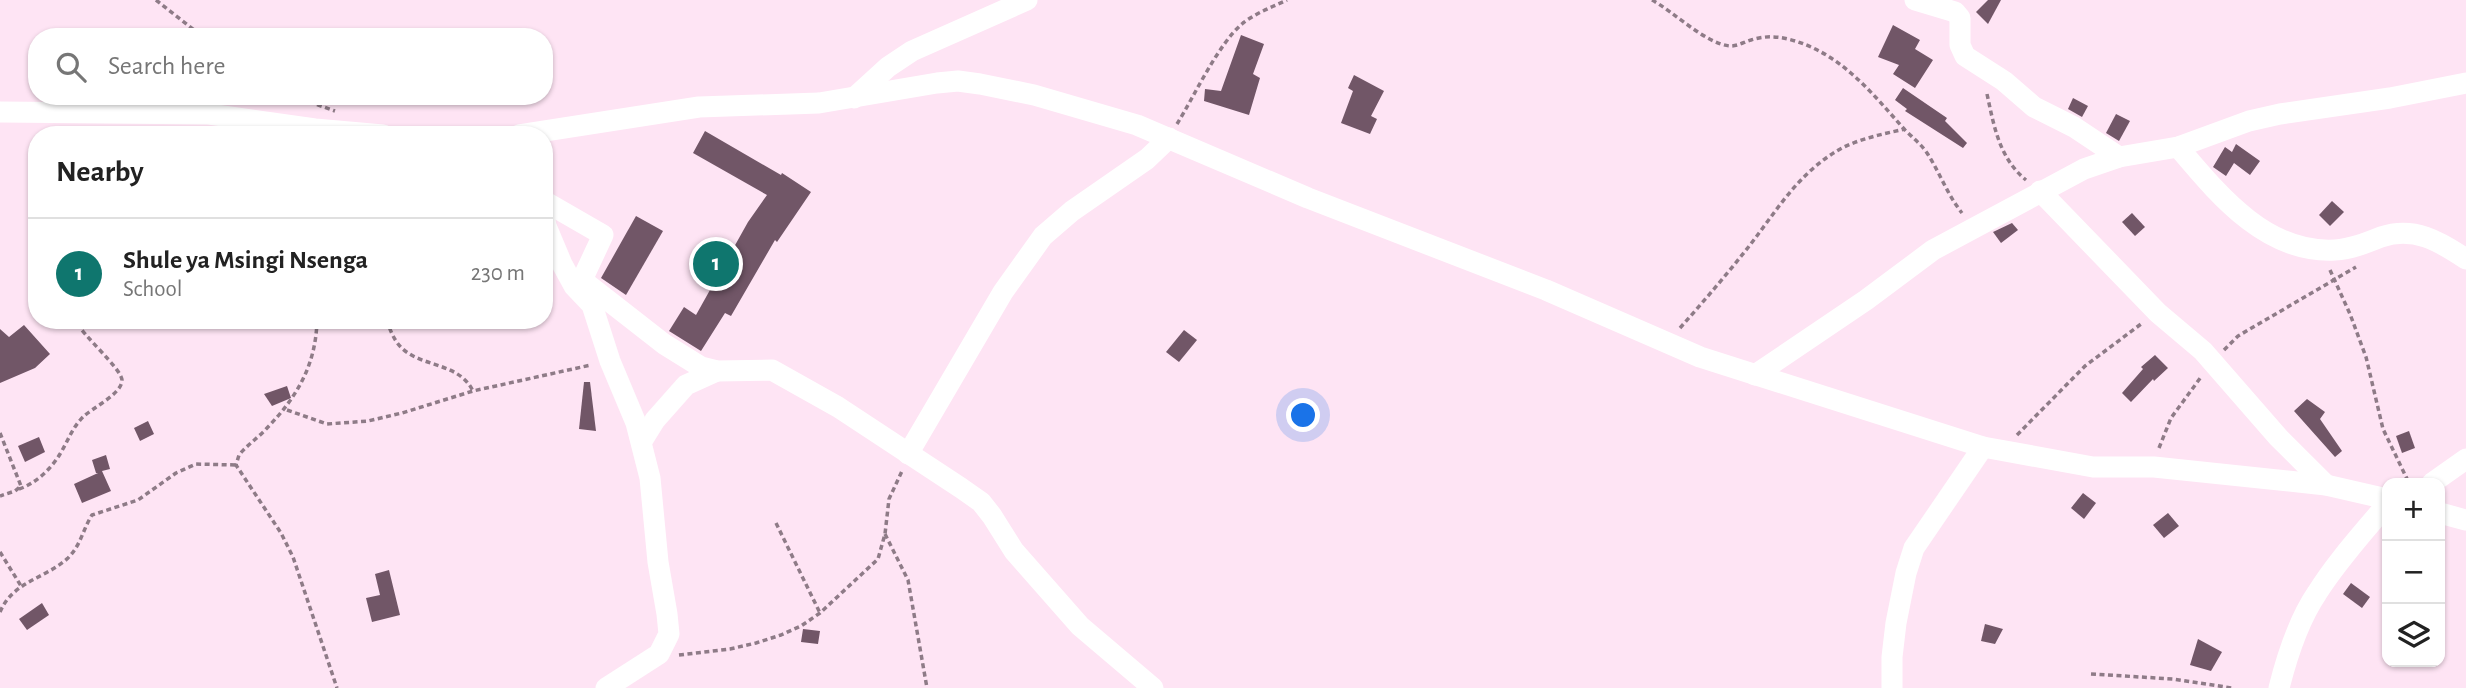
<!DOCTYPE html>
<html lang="en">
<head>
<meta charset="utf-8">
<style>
  :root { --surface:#fff; --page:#f6f6f6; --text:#222; --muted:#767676; --line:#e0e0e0; --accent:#0f766e }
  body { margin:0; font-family:"Alegreya Sans",sans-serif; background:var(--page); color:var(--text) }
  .controls { position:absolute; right:21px; bottom:21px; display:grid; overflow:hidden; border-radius:14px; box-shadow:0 2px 5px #0004 }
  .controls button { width:63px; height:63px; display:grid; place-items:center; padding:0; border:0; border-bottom:2px solid var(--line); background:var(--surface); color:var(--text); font:35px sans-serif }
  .you { position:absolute; left:1304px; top:416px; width:24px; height:24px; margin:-18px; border:5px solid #fff; border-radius:50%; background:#1a73e8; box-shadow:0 0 0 10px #1a73e833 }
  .badge { display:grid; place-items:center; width:46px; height:46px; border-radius:50%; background:var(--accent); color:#fff; font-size:23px; font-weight:700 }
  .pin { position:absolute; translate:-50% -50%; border:4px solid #fff; box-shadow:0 2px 7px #0006 }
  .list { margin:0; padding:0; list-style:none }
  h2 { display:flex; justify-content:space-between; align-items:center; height:91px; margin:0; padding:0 28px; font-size:30px }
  h2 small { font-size:23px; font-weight:400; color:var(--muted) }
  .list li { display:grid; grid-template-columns:46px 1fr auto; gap:21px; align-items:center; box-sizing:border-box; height:112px; padding:0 28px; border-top:2px solid var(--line) }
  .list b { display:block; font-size:26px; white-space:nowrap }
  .list p { margin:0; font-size:23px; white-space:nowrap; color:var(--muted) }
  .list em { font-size:23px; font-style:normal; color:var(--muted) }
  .icon { flex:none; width:38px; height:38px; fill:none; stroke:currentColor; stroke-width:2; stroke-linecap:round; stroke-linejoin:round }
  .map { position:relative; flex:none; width:2466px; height:688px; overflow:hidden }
  .search { position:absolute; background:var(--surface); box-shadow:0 2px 5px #0004; left:28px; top:28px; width:525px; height:77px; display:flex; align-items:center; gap:18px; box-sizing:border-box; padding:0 24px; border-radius:28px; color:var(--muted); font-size:26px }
  .panel { position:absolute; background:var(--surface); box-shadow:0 2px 5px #0004; left:28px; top:126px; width:525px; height:203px; border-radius:28px }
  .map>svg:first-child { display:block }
</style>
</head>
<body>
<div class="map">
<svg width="2466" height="688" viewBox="0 0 2466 688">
  <rect width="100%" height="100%" fill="#fee4f4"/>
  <g fill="#715667">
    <path d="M 1988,0 L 2001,0 L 1988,24 L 1976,12 Z"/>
    <path d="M 1893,25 L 1920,40 L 1915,49 L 1933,60 L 1915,88 L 1893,74 L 1899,65 L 1878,57 Z"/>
    <path d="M 1241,35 L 1264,44 L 1253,74 L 1260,78 L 1249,115 L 1204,101 L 1205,89 L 1221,91 Z"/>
    <path d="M 1354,75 L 1384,91 L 1371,116 L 1377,119 L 1370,134 L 1341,123 L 1353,91 L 1348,88 Z"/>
    <path d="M 1903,88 L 1947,118 L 1945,121 L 1967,143 L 1963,148 L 1905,111 L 1907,109 L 1895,100 Z"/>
    <path d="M 2073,98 L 2088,106 L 2082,117 L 2068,109 Z"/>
    <path d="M 2116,114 L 2130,121 L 2119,141 L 2106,133 Z"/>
    <path d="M 705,131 L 781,175 L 782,173 L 811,192 L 777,242 L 775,240 L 731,316 L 725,313 L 701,351 L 669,331 L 684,307 L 696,315 L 748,222 L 767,195 L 693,153 Z"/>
    <path d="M 2236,144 L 2260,161 L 2250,175 L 2234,163 L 2226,176 L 2213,167 L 2225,147 L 2232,152 Z"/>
    <path d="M 2332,201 L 2344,212 L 2330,226 L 2319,215 Z"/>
    <path d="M 2132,213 L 2145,227 L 2135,236 L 2122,222 Z"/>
    <path d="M 636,216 L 663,231 L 626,295 L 601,278 Z"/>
    <path d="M 2012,223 L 2018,230 L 2001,243 L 1993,232 Z"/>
    <path d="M 24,325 L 50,354 L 35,368 L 0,383 L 0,329 L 9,337 Z"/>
    <path d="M 1184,330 L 1197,340 L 1179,362 L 1166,352 Z"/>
    <path d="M 2155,355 L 2168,368 L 2154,381 L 2153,379 L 2131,402 L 2122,393 L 2143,369 L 2141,367 Z"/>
    <path d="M 584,382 L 590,382 L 596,431 L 579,429 Z"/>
    <path d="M 287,386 L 291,398 L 272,406 L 264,394 Z"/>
    <path d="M 2307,399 L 2325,412 L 2320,419 L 2342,451 L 2335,457 L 2294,411 Z"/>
    <path d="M 148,421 L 154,434 L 140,441 L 134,428 Z"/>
    <path d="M 2409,431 L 2415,448 L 2402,453 L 2396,436 Z"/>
    <path d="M 39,437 L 45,452 L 25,462 L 18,446 Z"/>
    <path d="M 106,455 L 110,469 L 102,471 L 111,491 L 82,503 L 74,484 L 98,473 L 96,473 L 92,460 Z"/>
    <path d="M 2083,493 L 2096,503 L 2084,519 L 2071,508 Z"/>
    <path d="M 2168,513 L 2179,526 L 2164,538 L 2153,525 Z"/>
    <path d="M 389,570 L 400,615 L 372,622 L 366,598 L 380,595 L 375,574 Z"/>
    <path d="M 2351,583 L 2370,597 L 2362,608 L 2343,594 Z"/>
    <path d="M 42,603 L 49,615 L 27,630 L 19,619 Z"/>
    <path d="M 1985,624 L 2003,629 L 1995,644 L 1981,641 Z"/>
    <path d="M 803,629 L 820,631 L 818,644 L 801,642 Z"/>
    <path d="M 2198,639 L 2222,652 L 2211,671 L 2190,665 Z"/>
  </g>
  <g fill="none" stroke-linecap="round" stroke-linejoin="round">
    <g stroke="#8e7b87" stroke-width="3.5" stroke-dasharray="5 3.5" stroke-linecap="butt">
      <path d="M 156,0 L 203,37"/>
      <path d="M 1652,0 C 1674,12 1706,44 1730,46 C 1738,46 1744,42 1751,40 C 1763,36 1776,36 1788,39 C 1840,52 1871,92 1905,130 C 1913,138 1921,144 1927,153 C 1940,173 1947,194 1962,213"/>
      <path d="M 1987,94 C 1994,126 1999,158 2026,180"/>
      <path d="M 293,96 L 335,111"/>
      <path d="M 1177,124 C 1195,95 1218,44 1243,23 C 1256,13 1272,7 1287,0"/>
      <path d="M 2330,270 L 2350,314 L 2366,357 L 2383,429 L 2409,483"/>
      <path d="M 317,320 C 316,365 297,397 267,428 C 258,438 247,445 239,455 L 236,465 L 281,533 L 293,557 L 337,688"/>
      <path d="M 387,320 C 389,327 392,335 396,341 C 414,369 457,359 473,391"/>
      <path d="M 1680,328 C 1704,301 1728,273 1750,245 C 1774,214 1795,179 1829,156 C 1851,140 1879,135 1905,129"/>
      <path d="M 2224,350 L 2238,336 L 2356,267"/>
      <path d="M 287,410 L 327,424 L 368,421 L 402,413 L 473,391 L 591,365"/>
      <path d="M 0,433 L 21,486 L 15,491 L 0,496"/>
      <path d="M 2017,435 L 2085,366 L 2141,324"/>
      <path d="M 2159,448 L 2171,418 L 2201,377"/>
      <path d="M 19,489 C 35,484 51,469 60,454 C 68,441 72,428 83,417 C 92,408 122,394 122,380 C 121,368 83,336 75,320"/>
      <path d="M 776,523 L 820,613"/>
      <path d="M 885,534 L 908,580 L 927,688"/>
      <path d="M 0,552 L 21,586"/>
      <path d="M 0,612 C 13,581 45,579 68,558 C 81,545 83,529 92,515 L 138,500 L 176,473 L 196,464 L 236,465"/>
      <path d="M 679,655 L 730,649 L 756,643 L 781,635 L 801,626 L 820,613 L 878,559 L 885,534 L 889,499 L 902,471"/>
      <path d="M 2091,674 L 2173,679 L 2232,688"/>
    </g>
    <g stroke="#fff" stroke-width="21">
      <path d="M 1915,0 L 1955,12 L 1960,18 L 1960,45 L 1965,56 L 2004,81 L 2034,107 L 2074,127 L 2119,157"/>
      <path d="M 854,98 L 888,67 L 912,51 L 1027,0"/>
      <path d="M 0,112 L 209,114 L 315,129 L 383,135"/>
      <path d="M 519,135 L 699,107 L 819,103 L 937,83 L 958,81 L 980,84 L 1034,95 L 1137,125 L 1308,198 L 1546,290 L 1700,357 L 1983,447 L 2093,467 L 2154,467 L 2326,485 L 2387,499"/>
      <path d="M 2178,147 C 2218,194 2266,254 2335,250 C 2351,249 2366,243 2381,237 C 2414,226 2439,241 2466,259"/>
      <path d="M 2040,191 L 2158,313 L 2203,351 L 2278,437 L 2326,485"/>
      <path d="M 544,201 L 603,235 L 582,280 L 664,344 L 701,367 L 717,371 L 772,370 L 838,407 L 961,488 L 981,502 L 992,516 L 1014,551 L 1080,626 L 1153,688"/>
      <path d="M 544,215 L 546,226 L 562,264 L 574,286 L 592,305 L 610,361 L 636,423 L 650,478 L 658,562 L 667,614 L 669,634 L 659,654 L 606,688"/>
      <path d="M 1755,375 L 1866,300 L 1933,250 L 2084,169 L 2119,157 L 2178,147 L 2249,121 L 2280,114 L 2390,98 L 2466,83"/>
      <path d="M 642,441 L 655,420 L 686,385 L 717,371"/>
      <path d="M 908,454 L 1003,292 L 1043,236 L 1072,211 L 1147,159 L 1169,138"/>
      <path d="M 2432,483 L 2466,459"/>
      <path d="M 2440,513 L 2466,520"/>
      <path d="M 1892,688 L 1892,657 L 1896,623 L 1906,573 L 1914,548 L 1983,447"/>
      <path d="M 2279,688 C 2287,656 2298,621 2317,593 C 2337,561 2363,533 2387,504"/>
    </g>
  </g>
</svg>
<div class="controls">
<button>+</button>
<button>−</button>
<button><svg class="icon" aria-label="layers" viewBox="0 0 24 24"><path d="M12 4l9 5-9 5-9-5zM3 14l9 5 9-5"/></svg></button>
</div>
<div class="you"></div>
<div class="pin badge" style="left:716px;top:264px">1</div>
<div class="search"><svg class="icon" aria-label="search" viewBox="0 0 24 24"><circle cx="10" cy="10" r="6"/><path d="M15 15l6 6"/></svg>Search here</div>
<section class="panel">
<h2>Nearby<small></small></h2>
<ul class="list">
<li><span class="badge">1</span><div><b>Shule ya Msingi Nsenga</b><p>School</p></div><em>230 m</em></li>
</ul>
</section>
</div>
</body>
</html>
